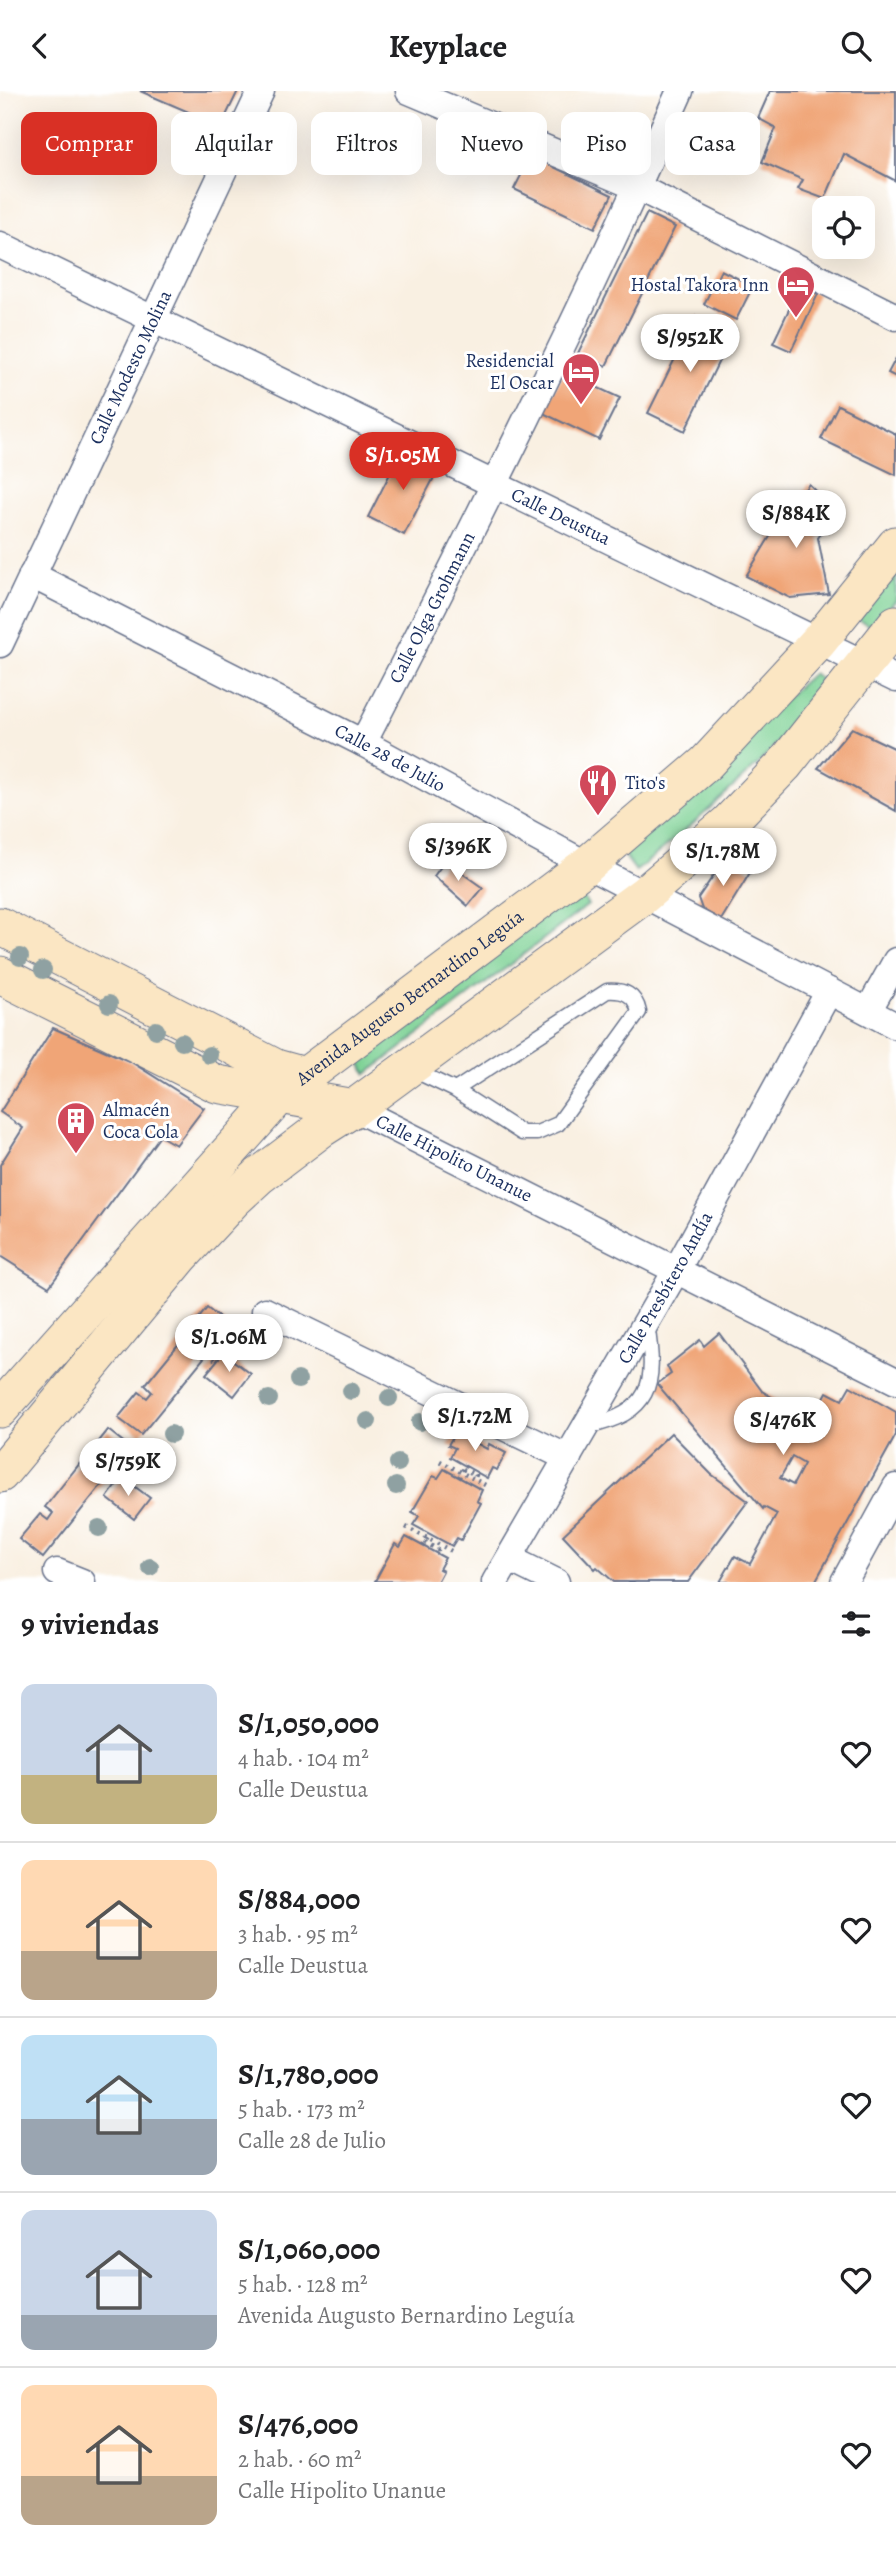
<!DOCTYPE html>
<html lang="es">
<head>
<meta charset="utf-8">
<style>
	:root { --surface:#fff; --page:#f2f2f2; --text:#202124; --muted:#757577; --line:#e0e0e0; --accent:#d93025 }
	body { margin:0; font-family:Alegreya,serif; background:var(--page); color:var(--text); height:100vh; display:flex; flex-direction:column; font-size:26px; white-space:nowrap }
	* { box-sizing:border-box; margin:0 }
	p { font-size:23px; color:var(--muted) }
	.icon { flex:none; width:38px; height:38px; fill:none; stroke:currentColor; stroke-width:2; stroke-linecap:round; stroke-linejoin:round }
	.map { position:relative; height:1491px; overflow:hidden }
	.sheet { display:flex; flex-direction:column; background:var(--surface); flex:1 }
	.sheet>* { flex:none }
	.banner { position:absolute; left:21px; top:21px; width:854px; height:63px; display:flex; gap:14px }
	.controls { position:absolute; left:812px; top:105px; display:grid; gap:14px }
	.controls a { display:grid; place-items:center; width:63px; height:63px; border-radius:14px; background:var(--surface); box-shadow:0 7px 28px #0002; font-size:35px }
	.price { position:absolute; translate:-50% -60px; padding:0 16px; border-radius:24px; background:#fff; color:#222; font-size:23px; line-height:46px; filter:drop-shadow(0 2px 4px #0008) }
	.price::after { content:''; position:absolute; left:50%; top:42px; width:21px; height:16px; margin-left:-10px; background:inherit; clip-path:polygon(0 0,100% 0,50% 100%) }
	.price.selected { background:var(--accent); color:#fff }
	ul { padding:0; list-style:none }
	li { display:flex; align-items:center; gap:21px; height:175px; padding:0 21px }
	li+li { border-top:2px solid var(--line) }
	li span { display:grid; place-items:center; flex:none; width:196px; height:140px; border-radius:14px; color:#555 }
	li>.icon { margin-inline-start:auto }
	span .icon { width:84px; height:84px; fill:#fffc; stroke-width:1 }
	li b { font-size:30px }
	h2 { display:flex; justify-content:space-between; align-items:center; height:84px; padding:0 21px; font-size:30px }
	.pill { padding:0 24px; border-radius:14px; background:var(--surface); box-shadow:0 7px 28px #0002; font-size:24px; line-height:63px }
	.pill.selected { background:var(--accent); color:#fff }
	header { display:flex; justify-content:space-between; align-items:center; height:91px; padding:0 21px; background:var(--surface); font-size:32px; font-weight:700 }
	.map>svg:first-child { display:block }
</style>
</head>
<body>
<header><svg class="icon" aria-label="back" viewBox="0 0 24 24"><path d="M15 5l-7 7 7 7"/></svg>Keyplace<svg class="icon" aria-label="search" viewBox="0 0 24 24"><circle cx="10" cy="10" r="6"/><path d="M15 15l6 6"/></svg></header>
<div class="map">
<svg width="896" height="1491" viewBox="0 0 896 1491">
	<rect width="100%" height="100%" fill="#fff"/>
	<filter id="ink" filterUnits="userSpaceOnUse"><feTurbulence type="fractalNoise" baseFrequency=".0143" numOctaves="2"/><feDisplacementMap in="SourceGraphic" scale="14" xChannelSelector="R" yChannelSelector="G"/><feConvolveMatrix kernelMatrix="1 2 1 2 8 2 1 2 1" color-interpolation-filters="sRGB"/></filter>
	<filter id="wash" filterUnits="userSpaceOnUse"><feTurbulence type="fractalNoise" baseFrequency=".00686" numOctaves="4" result="noise"/><feDisplacementMap in="SourceGraphic" scale="28" xChannelSelector="R" yChannelSelector="G"/><feGaussianBlur stdDeviation="1.57" result="paint"/><feColorMatrix in="noise" values="0 0 0 0 0 0 0 0 0 0 0 0 0 0 0 0 0 1.4 0 .05"/><feComposite in="paint" operator="in"/></filter>
	<g filter="url(#wash)">
		<rect width="100%" height="100%" fill="#f9f0e2"/>
		<g fill="#7ed295" stroke="#4c807a" stroke-width="2">
			<path d="M896 471V509L873 537 851 524Z"/>
			<path d="M813 582 829 595 760 671 693 733 636 780 620 759Z"/>
			<path d="M577 797 588 814 367 983 352 959Z"/>
		</g>
		<g id="blocks">
			<g fill="#f0a577" fill-rule="evenodd">
				<path d="M140 0H238L221 35Z"/>
				<path d="M770 0H896V90L844 63 825 108 798 98 803 89 762 71 776 37 758 27Z"/>
				<path d="M531 65 612 104 595 137 514 98Z"/>
				<path d="M647 122 675 136 606 275 578 262Z"/>
				<path d="M721 179 753 195 736 229 704 213Z"/>
				<path d="M800 195 818 203 791 260 773 252Z"/>
				<path d="M696 225 732 243 685 340 648 322Z"/>
				<path d="M896 267V286L888 282Z"/>
				<path d="M564 281 620 307 599 349 543 322Z"/>
				<path d="M838 314 896 343V384L821 348Z"/>
				<path d="M402 359 439 377 404 444 368 426Z"/>
				<path d="M809 393 837 420 818 447 829 503 790 507 746 485 777 434Z"/>
				<path d="M852 637 896 658V720L818 677Z"/>
				<path d="M727 765 751 780 721 829 702 818 698 807Z"/>
				<path d="M445 770 483 797 468 815 434 785Z"/>
				<path d="M53 937 131 971 204 1017 176 1054 160 1045 49 1196 0 1165V1074L23 1037 0 1021Z"/>
				<path d="M207 1217 230 1235 141 1344 118 1327 139 1301 147 1307 152 1301 145 1294 181 1250 188 1256 194 1249 186 1243Z"/>
				<path d="M719 1242 762 1300 783 1313V1321L809 1335 827 1301 842 1309 850 1295 896 1321V1344L815 1491H720L735 1465 750 1473 777 1423 764 1416 763 1418 657 1293 671 1283 667 1275 700 1249 704 1255ZM792 1366 804 1373 793 1394 780 1387Z"/>
				<path d="M223 1262 251 1283 234 1305 206 1283Z"/>
				<path d="M459 1335 476 1344 472 1350 487 1358 489 1353 506 1362 497 1379 492 1377 487 1387 450 1366 455 1357 448 1354Z"/>
				<path d="M108 1339 131 1357 43 1467 19 1448 40 1423 48 1429 53 1422 45 1416 81 1371 89 1377 94 1371 87 1365Z"/>
				<path d="M671 1342 711 1383 748 1410 688 1491H614L597 1476 595 1478 563 1444Z"/>
				<path d="M444 1378 482 1399 477 1410 481 1412 461 1449 457 1447 452 1455 413 1434 419 1425 412 1421 433 1385 438 1387Z"/>
				<path d="M122 1386 150 1407 134 1428 107 1407Z"/>
				<path d="M406 1446 445 1467 439 1478 443 1480 437 1491 375 1490 395 1453 400 1456Z"/>
			</g>
		</g>
	</g>
	<g filter="url(#ink)">
		<use href="#blocks" fill-opacity="0" stroke="#69738c" stroke-width="2"/>
		<g fill="none" stroke-linecap="round" stroke-linejoin="round">
			<defs>
				<g id="service">
					<path d="M411 978 455 999 522 1042H537L558 1033 639 921C635 903 624 899 607 900L455 999"/>
					<path d="M586 1336C651 1322 657 1294 647 1234"/>
				</g>
				<g id="minor">
					<path d="M409 0 637 96 896 226"/>
					<path id="s1" d="M0 154 896 588"/>
					<path id="s2" d="M32 484 363 652 587 774 896 935"/>
					<path id="s3" d="M0 553 261 0"/>
					<path id="s4" d="M363 652C474 437 582 221 680 0"/>
					<path d="M868 920 896 870"/>
					<path id="s5" d="M354 1017 896 1290"/>
					<path d="M265 1220 568 1367"/>
					<path d="M510 1468 556 1491"/>
					<path d="M57 1481 82 1491"/>
					<path id="s6" d="M495 1491 676 1180 829 900"/>
					<path d="M844 1491 896 1396"/>
				</g>
				<g id="secondary">
					<path d="M0 835 276 977 305 985"/>
					<path d="M0 884 217 993 354 1017"/>
					<path id="s7" d="M0 1318 280 1004 587 774 706 672 818 551 896 454"/>
					<path d="M0 1383 180 1166 233 1109 259 1085 321 1038 354 1017 644 804 728 732 784 674 896 533"/>
				</g>
			</defs>
			<use href="#service" stroke="#69738c" stroke-width="17"/>
			<use href="#minor" stroke="#69738c" stroke-width="29"/>
			<use href="#secondary" stroke="#69738c" stroke-width="39"/>
			<g stroke="#69738c" stroke-width="4.5" stroke-dasharray="2 5" stroke-linecap="butt">
				<path d="M208 1263 217 1270"/>
				<path d="M440 1370 489 1396"/>
				<path d="M463 1378 476 1384 474 1388"/>
				<path d="M107 1388 116 1395"/>
				<path d="M406 1436 455 1462"/>
				<path d="M425 1451 438 1459 440 1454"/>
			</g>
			<use href="#service" stroke="#fff" stroke-width="14"/>
			<use href="#minor" stroke="#fff" stroke-width="26"/>
			<use href="#secondary" stroke="#fbe6c3" stroke-width="37"/>
			<g stroke="#69738c" stroke-width="4.5" stroke-dasharray="2 5" stroke-linecap="butt">
				<path d="M459 1386 465 1375"/>
				<path d="M423 1455 430 1443"/>
			</g>
		</g>
		<g fill="#8fa1a2">
			<circle cx="20" cy="866" r="9"/>
			<circle cx="43" cy="879" r="9"/>
			<circle cx="109" cy="913" r="9"/>
			<circle cx="156" cy="939" r="9"/>
			<circle cx="182" cy="951" r="9"/>
			<circle cx="209" cy="964" r="9"/>
			<circle cx="298" cy="1289" r="9"/>
			<circle cx="351" cy="1300" r="9"/>
			<circle cx="389" cy="1307" r="9"/>
			<circle cx="269" cy="1308" r="9"/>
			<circle cx="368" cy="1330" r="9"/>
			<circle cx="420" cy="1331" r="9"/>
			<circle cx="171" cy="1343" r="9"/>
			<circle cx="398" cy="1372" r="9"/>
			<circle cx="396" cy="1395" r="9"/>
			<circle cx="99" cy="1437" r="9"/>
			<circle cx="150" cy="1476" r="9"/>
		</g>
	</g>
	<defs>
		<symbol id="hotel-pin" viewBox="-11 -11 22 30"><path d="M0 17L-7.5 6A9.5 9.5 0 1 1 7.5 6Z" fill="#d1495b" stroke="#fff"/><path d="M-6-4.5h1.5V1H6V5H4.5V3h-9V5H-6ZM-4 0a1.8 1.8 0 1 1 3.6 0ZM.5 0V-2.5h3Q6-2.5 6 0Z" fill="#fff"/></symbol>
		<symbol id="restaurant-pin" viewBox="-11 -11 22 30"><path d="M0 17L-7.5 6A9.5 9.5 0 1 1 7.5 6Z" fill="#d1495b" stroke="#fff"/><path d="M-5-6h1v4h1v-4h1v4h1v-4h1v5L-1.5 .5V6h-2V.5L-5-1ZM5-6V6H3V1.5H1.5Q1.5-4 5-6Z" fill="#fff"/></symbol>
		<symbol id="building-pin" viewBox="-11 -11 22 30"><path d="M0 17L-7.5 6A9.5 9.5 0 1 1 7.5 6Z" fill="#d1495b" stroke="#fff"/><path d="M-4-6H4V6H1V3H-1V6H-4ZM-2.5-4.3h1.7v1.8h-1.7ZM.8-4.3h1.7v1.8H.8ZM-2.5-1h1.7V.8h-1.7ZM.8-1h1.7V.8H.8Z" fill="#fff"/></symbol>
	</defs>
	<g fill-rule="evenodd">
		<use href="#hotel-pin" x="774" y="172" width="44" height="60"/>
		<use href="#hotel-pin" x="559" y="259" width="44" height="60"/>
		<use href="#restaurant-pin" x="576" y="670" width="44" height="60"/>
		<use href="#building-pin" x="54" y="1008" width="44" height="60"/>
	</g>
	<g text-anchor="middle" dominant-baseline="central" stroke-width="6" stroke-linejoin="round" paint-order="stroke">
		<g font-size="19" fill="#1b2f5e" stroke="#fff" text-anchor="end">
			<text x="769" y="194">Hostal Takora Inn</text>
			<text x="554" y="270">Residencial<tspan x="554" dy="22">El Oscar</tspan></text>
			<text x="625" y="692" text-anchor="start">Tito's</text>
			<text x="103" y="1019" text-anchor="start">Almacén<tspan x="103" dy="22">Coca Cola</tspan></text>
		</g>
		<g font-size="19" fill="#1b2f5e" stroke="#fff">
			<text stroke="none"><textPath href="#s3" startOffset="306">Calle Modesto Molina</textPath></text>
			<text stroke="none"><textPath href="#s1" startOffset="623">Calle Deustua</textPath></text>
			<text stroke="none"><textPath href="#s4" startOffset="152">Calle Olga Grohmann</textPath></text>
			<text stroke="none"><textPath href="#s2" startOffset="402">Calle 28 de Julio</textPath></text>
			<text stroke="none"><textPath href="#s7" startOffset="583">Avenida Augusto Bernardino Leguía</textPath></text>
			<text stroke="none"><textPath href="#s5" startOffset="112">Calle Hipolito Unanue</textPath></text>
			<text stroke="none"><textPath href="#s6" startOffset="340">Calle Presbítero Andía</textPath></text>
		</g>
	</g>
</svg>
<div class="controls">
<a><svg class="icon" aria-label="locate" viewBox="0 0 24 24"><circle cx="12" cy="12" r="6"/><path d="M12 2v4M12 18v4M2 12h4M18 12h4"/></svg></a>
</div>
<b class="price" style="left:690px;top:283px">S/952K</b>
<b class="price selected" style="left:403px;top:401px">S/1.05M</b>
<b class="price" style="left:796px;top:459px">S/884K</b>
<b class="price" style="left:458px;top:792px">S/396K</b>
<b class="price" style="left:723px;top:797px">S/1.78M</b>
<b class="price" style="left:229px;top:1283px">S/1.06M</b>
<b class="price" style="left:475px;top:1362px">S/1.72M</b>
<b class="price" style="left:783px;top:1366px">S/476K</b>
<b class="price" style="left:128px;top:1407px">S/759K</b>
<div class="banner">
<a class="pill selected">Comprar</a>
<a class="pill">Alquilar</a>
<a class="pill">Filtros</a>
<a class="pill">Nuevo</a>
<a class="pill">Piso</a>
<a class="pill">Casa</a>
</div>
</div>
<section class="sheet">
<h2>9 viviendas<svg class="icon" aria-label="filters" viewBox="0 0 24 24"><path d="M4 7h16M4 17h16"/><circle cx="9" cy="7" r="2"/><circle cx="15" cy="17" r="2"/></svg></h2>
<ul>
<li><span style="background:linear-gradient(#c9d6e8 65%,#c2b280 0)"><svg class="icon" aria-label="home" viewBox="0 0 24 24"><path d="M3 11l9-7 9 7M6 9v11h12V9"/></svg></span><div><b>S/1,050,000</b><p>4 hab. · 104 m²</p><p>Calle Deustua</p></div><svg class="icon" aria-label="heart" viewBox="0 0 24 24"><path d="M12 20l-8-8c-3-5 5-10 8-4 3-6 11-1 8 4z"/></svg></li>
<li><span style="background:linear-gradient(#ffd9b3 65%,#b9a48a 0)"><svg class="icon" aria-label="home" viewBox="0 0 24 24"><path d="M3 11l9-7 9 7M6 9v11h12V9"/></svg></span><div><b>S/884,000</b><p>3 hab. · 95 m²</p><p>Calle Deustua</p></div><svg class="icon" aria-label="heart" viewBox="0 0 24 24"><path d="M12 20l-8-8c-3-5 5-10 8-4 3-6 11-1 8 4z"/></svg></li>
<li><span style="background:linear-gradient(#bfe0f5 60%,#9aa5b1 0)"><svg class="icon" aria-label="home" viewBox="0 0 24 24"><path d="M3 11l9-7 9 7M6 9v11h12V9"/></svg></span><div><b>S/1,780,000</b><p>5 hab. · 173 m²</p><p>Calle 28 de Julio</p></div><svg class="icon" aria-label="heart" viewBox="0 0 24 24"><path d="M12 20l-8-8c-3-5 5-10 8-4 3-6 11-1 8 4z"/></svg></li>
<li><span style="background:linear-gradient(#c9d6e8 75%,#9aa5b1 0)"><svg class="icon" aria-label="home" viewBox="0 0 24 24"><path d="M3 11l9-7 9 7M6 9v11h12V9"/></svg></span><div><b>S/1,060,000</b><p>5 hab. · 128 m²</p><p>Avenida Augusto Bernardino Leguía</p></div><svg class="icon" aria-label="heart" viewBox="0 0 24 24"><path d="M12 20l-8-8c-3-5 5-10 8-4 3-6 11-1 8 4z"/></svg></li>
<li><span style="background:linear-gradient(#ffd9b3 65%,#b9a48a 0)"><svg class="icon" aria-label="home" viewBox="0 0 24 24"><path d="M3 11l9-7 9 7M6 9v11h12V9"/></svg></span><div><b>S/476,000</b><p>2 hab. · 60 m²</p><p>Calle Hipolito Unanue</p></div><svg class="icon" aria-label="heart" viewBox="0 0 24 24"><path d="M12 20l-8-8c-3-5 5-10 8-4 3-6 11-1 8 4z"/></svg></li>
</ul>
</section>
</body>
</html>
